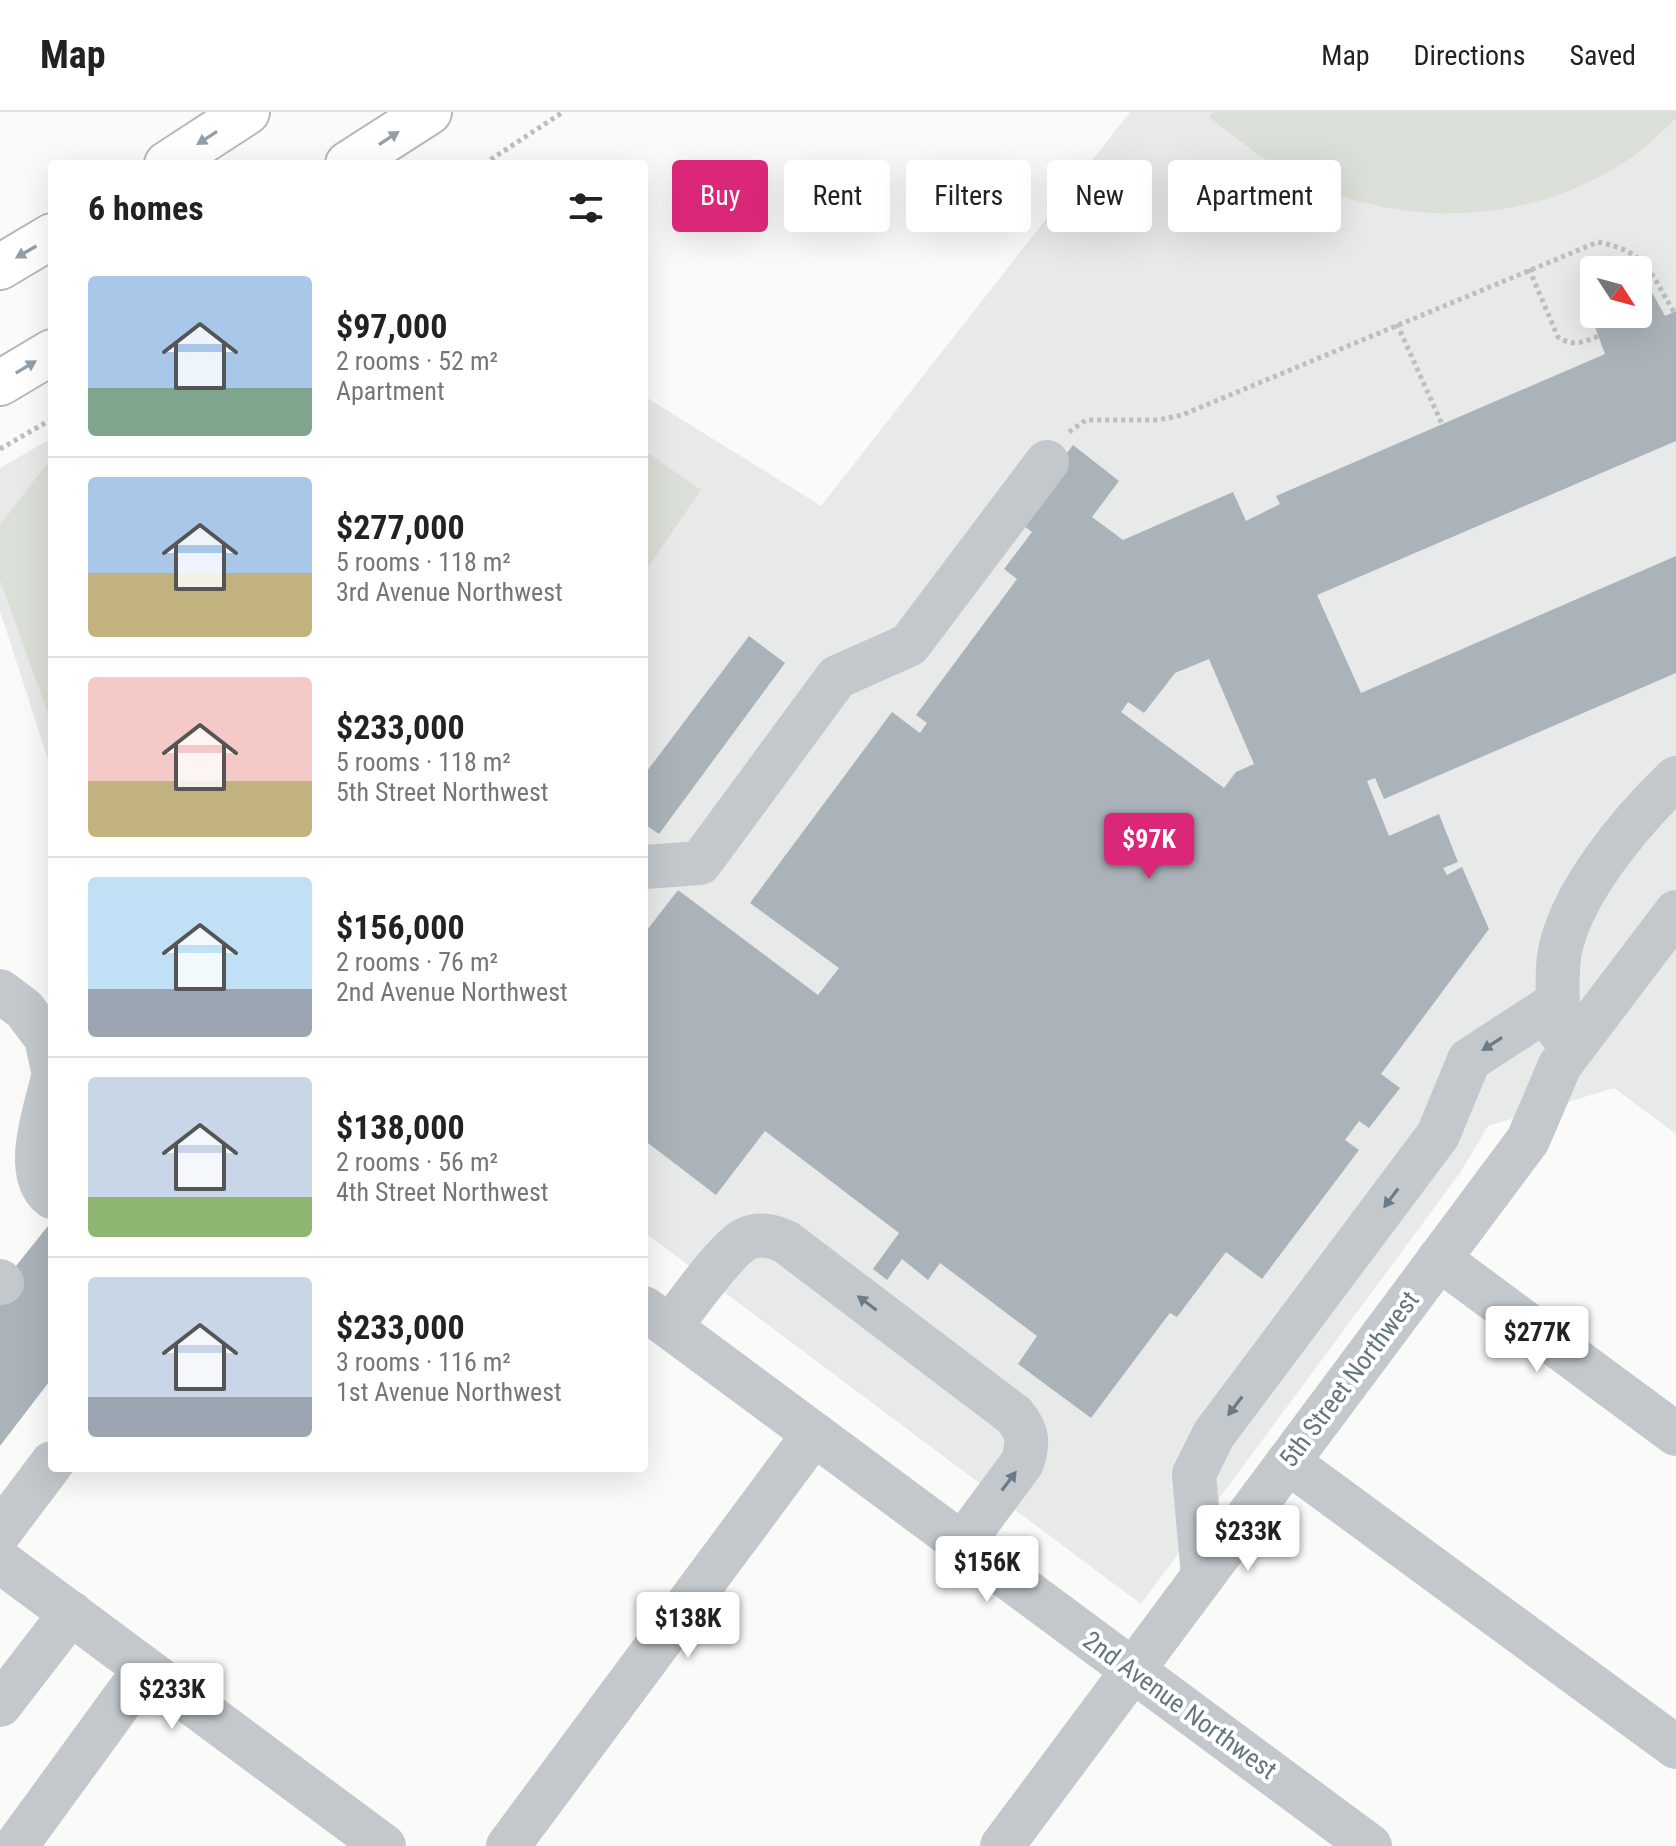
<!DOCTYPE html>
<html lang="en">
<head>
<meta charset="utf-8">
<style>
	:root { --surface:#fff; --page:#f6f6f6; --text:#222; --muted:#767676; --line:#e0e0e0; --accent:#db2777 }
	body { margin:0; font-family:"Roboto Condensed",sans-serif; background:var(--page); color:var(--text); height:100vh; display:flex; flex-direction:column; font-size:30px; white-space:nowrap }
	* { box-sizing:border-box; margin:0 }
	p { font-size:26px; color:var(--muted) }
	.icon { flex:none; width:44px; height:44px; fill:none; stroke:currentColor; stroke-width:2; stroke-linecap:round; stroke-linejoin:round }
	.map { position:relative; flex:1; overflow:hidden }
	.side { position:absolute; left:48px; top:48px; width:600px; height:1312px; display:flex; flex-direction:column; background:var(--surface); border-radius:8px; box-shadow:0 8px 32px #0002 }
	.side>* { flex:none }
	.guide { position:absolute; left:672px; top:48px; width:760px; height:72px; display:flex; gap:16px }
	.needle { width:52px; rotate:126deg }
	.fabs { position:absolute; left:1580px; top:144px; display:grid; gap:16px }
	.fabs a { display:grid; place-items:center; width:72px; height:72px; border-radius:8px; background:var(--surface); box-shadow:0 8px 32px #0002; font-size:40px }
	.price { position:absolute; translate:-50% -68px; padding:0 18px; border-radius:8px; background:#fff; color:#222; font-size:26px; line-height:52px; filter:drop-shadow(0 2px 4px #0008) }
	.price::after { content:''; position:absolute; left:50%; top:48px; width:24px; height:18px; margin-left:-12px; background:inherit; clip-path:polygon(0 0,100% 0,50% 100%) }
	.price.active { background:var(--accent); color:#fff }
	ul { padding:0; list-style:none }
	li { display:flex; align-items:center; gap:24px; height:200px; padding:0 40px }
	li+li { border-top:2px solid var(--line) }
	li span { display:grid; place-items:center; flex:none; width:224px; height:160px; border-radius:8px; color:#555 }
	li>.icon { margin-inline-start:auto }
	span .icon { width:96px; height:96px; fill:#fffc; stroke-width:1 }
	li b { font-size:34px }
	h2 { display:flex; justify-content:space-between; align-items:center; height:96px; padding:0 40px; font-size:34px }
	.chip { padding:0 28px; border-radius:8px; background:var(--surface); box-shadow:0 8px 32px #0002; font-size:28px; line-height:72px }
	.chip.active { background:var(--accent); color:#fff }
	header { display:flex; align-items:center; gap:48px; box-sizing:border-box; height:112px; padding:0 40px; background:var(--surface); border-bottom:2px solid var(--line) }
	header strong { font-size:38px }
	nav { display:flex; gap:44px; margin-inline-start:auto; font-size:28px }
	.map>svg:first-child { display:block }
</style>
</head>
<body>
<header>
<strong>Map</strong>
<nav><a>Map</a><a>Directions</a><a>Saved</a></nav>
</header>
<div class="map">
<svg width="1676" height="1734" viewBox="0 0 1676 1734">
	<rect width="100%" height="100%" fill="#fafaf8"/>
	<g fill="#e8e9e9" fill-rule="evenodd">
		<path d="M1130 0H1676V1022L1614 976 1488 1014 1460 1061 1141 1492 644 1120V284L821 394ZM1594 158H1638V202H1594Z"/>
		<path d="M52 326V660L0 499V356Z"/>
	</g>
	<g fill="#dadfd7">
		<path d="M1214 0H1676V6C1663 18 1650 32 1635 43 1538 112 1412 118 1305 70 1270 54 1240 29 1209 5Z"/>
		<path d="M644 338 701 378 644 461Z"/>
		<path d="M52 345V613L0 468V413Z"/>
	</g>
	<g fill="#aab3b9" fill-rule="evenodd">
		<path d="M1643 164 1665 204 1676 199V329L1317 483 1361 581 1676 444V561L1384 687 1375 666 1367 669 1389 724 1439 702 1458 750 1443 756 1447 763 1462 755 1489 817 1381 962 1400 976 1369 1016 1359 1009 1345 1028 1359 1038 1262 1167 1226 1140 1177 1205 1170 1201 1166 1206 1091 1306 1018 1252 1037 1224 940 1151 928 1168 902 1147 887 1168 873 1157 899 1121 765 1019 716 1083 644 1028V822L678 778 818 883 839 856 750 791 892 600 920 621 927 611 916 603 1017 467 1004 457 1032 420 1016 408 1073 333 1119 369 1092 405 1123 428 1233 380 1246 409 1280 392 1276 384 1605 242 1585 188 1594 184V202H1638V166ZM1209 547 1254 652 1236 660 1224 676 1121 600 1128 590 1144 601 1175 561Z"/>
		<path d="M749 524 785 551 659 722 644 712V663Z"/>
		<path d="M52 1109V1266L0 1334V1174Z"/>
	</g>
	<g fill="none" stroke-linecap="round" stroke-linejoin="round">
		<defs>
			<g id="highway">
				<path d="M167 52 247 0"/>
				<path d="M348 52 429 0"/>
				<path d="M0 155 52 124"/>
				<path d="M0 271 52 240"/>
			</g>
		</defs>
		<use href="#highway" stroke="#b4b9bd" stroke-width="48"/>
		<g stroke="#bbbfc2" stroke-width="5" stroke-dasharray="4 4" stroke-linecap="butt">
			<path d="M484 52 563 0"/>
			<path d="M1529 157 1558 225C1573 235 1583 230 1599 224"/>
			<path d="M1397 212 1442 312"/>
			<path d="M1069 320 1086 308H1158L1182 303 1598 130C1648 140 1649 159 1674 200"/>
			<path d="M0 337 52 307"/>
		</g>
		<g stroke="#c3c8cc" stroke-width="44">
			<path d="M644 755 700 751 837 565 909 533 1047 350"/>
			<path d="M0 879 24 897 46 926 52 954"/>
			<path d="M1559 919C1558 895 1556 869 1559 845 1568 783 1632 708 1676 666"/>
			<path d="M52 969C45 1000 22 1062 52 1085"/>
			<path d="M1439 1147 1676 1322"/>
			<path d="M0 1169 2 1171"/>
			<path d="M644 1196 1370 1734"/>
			<path d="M670 1215C686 1194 724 1140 744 1128 758 1120 773 1124 786 1130L1014 1303C1028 1320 1029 1330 1022 1351L962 1432"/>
			<path d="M1288 1350 1676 1635"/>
			<path d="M0 1420 52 1351"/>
			<path d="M0 1449 384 1734"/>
			<path d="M1203 1464 1194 1362 1214 1322 1438 1023 1469 948 1558 890"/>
			<path d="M0 1593 71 1501"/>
			<path d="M16 1734 145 1557"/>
			<path d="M508 1734 814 1322"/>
			<path d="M1002 1734 1528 1028 1560 953 1676 800"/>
		</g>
		<use href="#highway" stroke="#fff" stroke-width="44"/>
	</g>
	<defs><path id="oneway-solid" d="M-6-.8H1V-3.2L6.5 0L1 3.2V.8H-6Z" transform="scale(2)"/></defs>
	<g fill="#939fa8">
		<use href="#oneway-solid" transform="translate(207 26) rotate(147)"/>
		<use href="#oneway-solid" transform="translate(389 26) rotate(-33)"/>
		<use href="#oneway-solid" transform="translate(26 140) rotate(150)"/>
		<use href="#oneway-solid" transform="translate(26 255) rotate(-31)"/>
	</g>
	<g fill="#6a7a87">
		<use href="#oneway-solid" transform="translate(1492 932) rotate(147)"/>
		<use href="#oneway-solid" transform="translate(1391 1086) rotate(127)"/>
		<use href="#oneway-solid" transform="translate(867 1191) rotate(-143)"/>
		<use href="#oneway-solid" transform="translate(1235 1294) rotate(127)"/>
		<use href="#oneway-solid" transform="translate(1009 1369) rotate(-53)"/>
	</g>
	<g text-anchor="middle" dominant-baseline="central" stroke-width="8" stroke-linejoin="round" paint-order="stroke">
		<g font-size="26" fill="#657683" stroke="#fff">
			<text transform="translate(1349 1267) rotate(-53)">5th Street Northwest</text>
			<text transform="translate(1180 1593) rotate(36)">2nd Avenue Northwest</text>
		</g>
	</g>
</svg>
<div class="fabs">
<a><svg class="needle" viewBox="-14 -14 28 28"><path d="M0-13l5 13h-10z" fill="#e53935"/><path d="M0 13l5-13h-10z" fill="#767676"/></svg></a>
</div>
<b class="price active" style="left:1149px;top:769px">$97K</b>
<b class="price" style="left:1537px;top:1262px">$277K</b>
<b class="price" style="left:1248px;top:1461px">$233K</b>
<b class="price" style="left:987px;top:1492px">$156K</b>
<b class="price" style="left:688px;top:1548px">$138K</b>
<b class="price" style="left:172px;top:1619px">$233K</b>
<div class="guide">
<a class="chip active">Buy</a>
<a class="chip">Rent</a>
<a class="chip">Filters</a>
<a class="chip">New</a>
<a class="chip">Apartment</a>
</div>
<section class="side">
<h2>6 homes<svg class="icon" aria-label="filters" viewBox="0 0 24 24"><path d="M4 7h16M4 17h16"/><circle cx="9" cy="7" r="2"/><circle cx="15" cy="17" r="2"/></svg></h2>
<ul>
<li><span style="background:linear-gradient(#a9c7e8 70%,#7fa58c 0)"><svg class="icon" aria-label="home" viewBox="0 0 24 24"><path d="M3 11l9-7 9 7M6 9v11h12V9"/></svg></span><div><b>$97,000</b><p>2 rooms · 52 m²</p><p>Apartment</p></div></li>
<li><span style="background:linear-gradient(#a9c7e8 60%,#c2b280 0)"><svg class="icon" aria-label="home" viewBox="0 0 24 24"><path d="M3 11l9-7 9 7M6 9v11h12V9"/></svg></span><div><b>$277,000</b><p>5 rooms · 118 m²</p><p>3rd Avenue Northwest</p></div></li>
<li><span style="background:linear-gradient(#f6c9c9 65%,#c2b280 0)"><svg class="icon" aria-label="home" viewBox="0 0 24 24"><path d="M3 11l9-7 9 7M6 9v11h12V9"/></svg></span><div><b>$233,000</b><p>5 rooms · 118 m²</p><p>5th Street Northwest</p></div></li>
<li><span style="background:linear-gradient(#bfe0f5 70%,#9aa5b1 0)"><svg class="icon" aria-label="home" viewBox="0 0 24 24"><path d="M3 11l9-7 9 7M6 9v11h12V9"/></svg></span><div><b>$156,000</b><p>2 rooms · 76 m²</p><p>2nd Avenue Northwest</p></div></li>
<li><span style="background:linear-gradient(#c9d6e8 75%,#8fb573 0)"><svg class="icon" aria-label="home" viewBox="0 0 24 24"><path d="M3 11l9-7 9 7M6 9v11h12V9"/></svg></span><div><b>$138,000</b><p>2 rooms · 56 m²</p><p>4th Street Northwest</p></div></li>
<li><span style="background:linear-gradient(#c9d6e8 75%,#9aa5b1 0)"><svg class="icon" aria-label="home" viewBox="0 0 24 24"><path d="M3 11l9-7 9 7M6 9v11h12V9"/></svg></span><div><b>$233,000</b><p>3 rooms · 116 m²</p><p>1st Avenue Northwest</p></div></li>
</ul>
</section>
</div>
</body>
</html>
